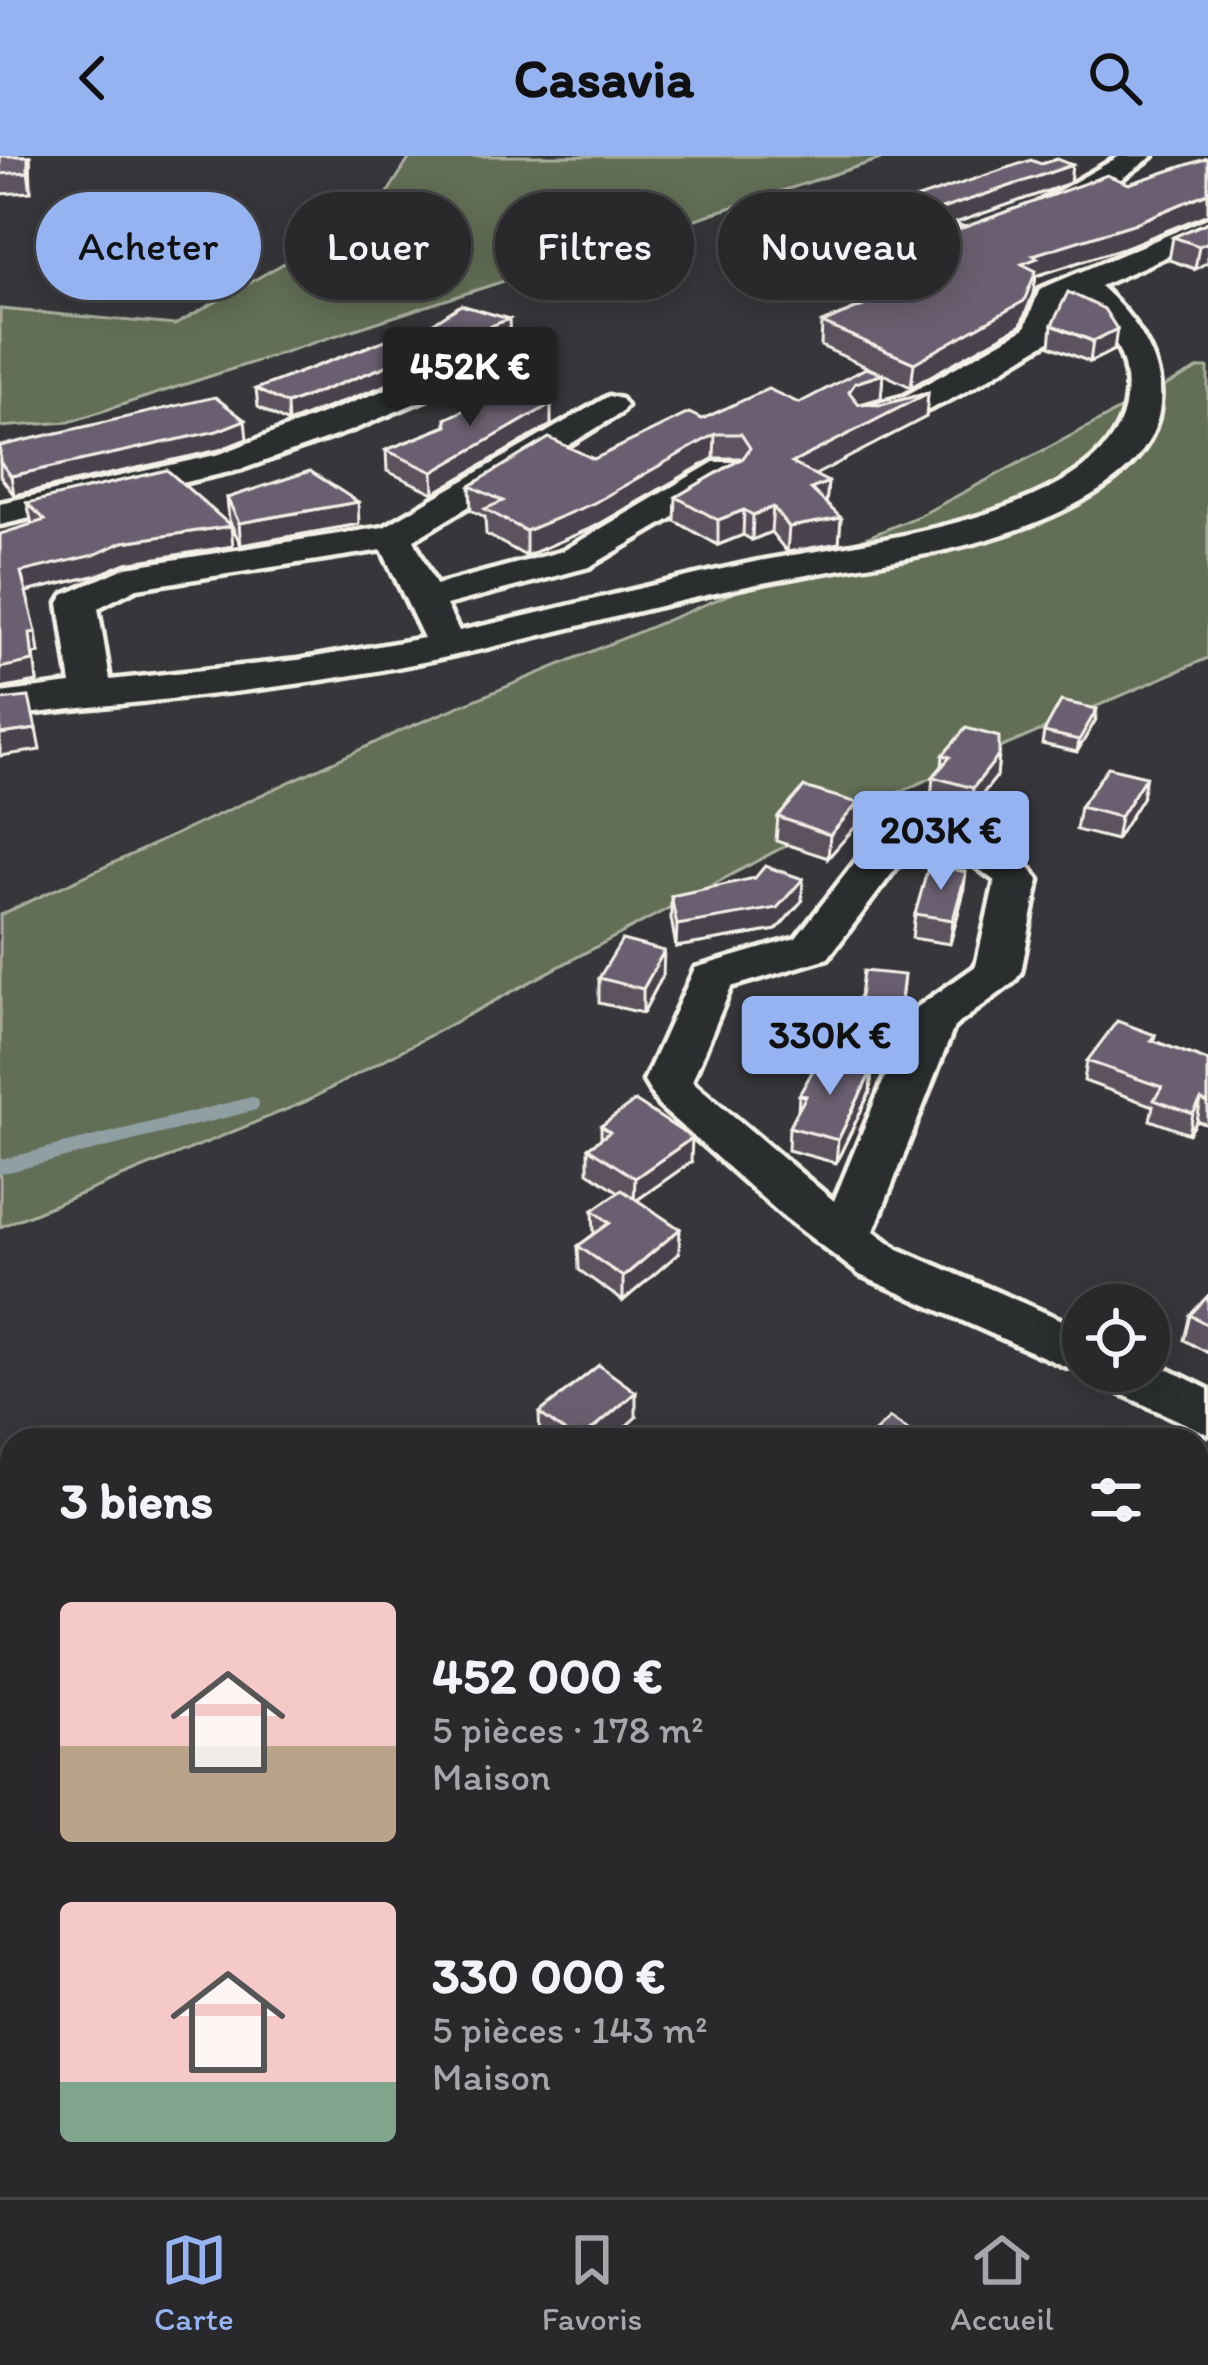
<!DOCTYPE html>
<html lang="fr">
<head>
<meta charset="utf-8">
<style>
	:root { --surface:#29292c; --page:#313134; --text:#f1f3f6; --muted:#a5a6a9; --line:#454548; --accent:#95b2f1 }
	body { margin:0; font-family:Itim,sans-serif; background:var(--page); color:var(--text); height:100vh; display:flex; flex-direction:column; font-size:45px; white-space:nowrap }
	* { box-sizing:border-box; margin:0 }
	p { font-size:39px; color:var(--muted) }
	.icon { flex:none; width:66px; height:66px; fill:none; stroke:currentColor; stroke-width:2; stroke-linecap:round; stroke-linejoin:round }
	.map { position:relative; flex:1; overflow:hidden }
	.panel { position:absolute; left:0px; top:1272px; width:1209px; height:771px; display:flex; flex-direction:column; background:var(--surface); border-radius:36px 36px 0 0; box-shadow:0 6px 30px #0003,0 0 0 3px var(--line) }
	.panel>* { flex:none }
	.banner { position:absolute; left:36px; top:36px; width:1137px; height:108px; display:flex; gap:24px }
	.fabs { position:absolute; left:1062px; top:1128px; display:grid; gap:24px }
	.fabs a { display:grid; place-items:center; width:108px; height:108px; border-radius:50%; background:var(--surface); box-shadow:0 6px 30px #0003,0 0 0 3px var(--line); font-size:60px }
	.price { position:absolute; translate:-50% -102px; padding:0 27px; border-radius:12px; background:var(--accent); color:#111; font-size:39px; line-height:78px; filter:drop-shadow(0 3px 6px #0008) }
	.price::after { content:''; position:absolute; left:50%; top:72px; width:36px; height:27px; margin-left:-18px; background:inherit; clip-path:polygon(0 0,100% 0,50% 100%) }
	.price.selected { background:#222; color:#fff }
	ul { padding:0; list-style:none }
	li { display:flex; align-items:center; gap:36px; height:300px; padding:0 60px }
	li span { display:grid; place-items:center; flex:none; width:336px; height:240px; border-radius:12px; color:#555 }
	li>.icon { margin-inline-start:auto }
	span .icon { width:144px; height:144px; fill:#fffc; stroke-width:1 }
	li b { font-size:51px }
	h2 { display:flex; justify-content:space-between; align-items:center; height:144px; padding:0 60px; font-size:51px }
	.tag { padding:0 42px; border-radius:54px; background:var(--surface); box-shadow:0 6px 30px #0003,0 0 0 3px var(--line); font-size:42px; line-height:108px }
	.tag.selected { background:var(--accent); color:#111 }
	header { display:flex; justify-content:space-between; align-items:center; height:156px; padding:0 60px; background:var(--accent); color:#111; font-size:54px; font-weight:700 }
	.tab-bar { display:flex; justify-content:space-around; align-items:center; height:168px; border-top:3px solid var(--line); background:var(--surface); font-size:33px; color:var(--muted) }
	.tab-bar a { display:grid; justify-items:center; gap:6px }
	.tab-bar .selected { color:var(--accent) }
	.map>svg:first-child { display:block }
</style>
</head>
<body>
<header><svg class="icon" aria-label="back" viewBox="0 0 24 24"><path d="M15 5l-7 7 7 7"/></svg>Casavia<svg class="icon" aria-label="search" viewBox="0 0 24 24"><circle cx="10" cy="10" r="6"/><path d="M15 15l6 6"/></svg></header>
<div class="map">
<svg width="1208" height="2041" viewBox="0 0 1208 2041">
	<rect width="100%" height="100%" fill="#37373b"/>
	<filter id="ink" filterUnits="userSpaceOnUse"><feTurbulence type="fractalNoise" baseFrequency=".00833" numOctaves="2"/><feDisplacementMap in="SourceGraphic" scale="24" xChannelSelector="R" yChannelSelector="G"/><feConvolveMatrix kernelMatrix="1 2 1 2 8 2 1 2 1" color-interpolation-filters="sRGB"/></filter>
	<g filter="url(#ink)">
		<g fill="#626e55" stroke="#abb09e" stroke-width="3">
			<path d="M411 0H890L69 266 0 271V153L175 169 376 55Z"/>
			<path d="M1199 212H1208V502L832 665 305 946 0 1071V759L409 571 919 360Z"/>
		</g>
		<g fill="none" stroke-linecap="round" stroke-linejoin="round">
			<path stroke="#909fa2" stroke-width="14" d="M0 1011 252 948"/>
			<defs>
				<g id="street">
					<path d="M1120 0H1153L1093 43 1051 57 1036 48Z"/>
					<path d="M1208 62V82L1100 130C1170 192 1190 275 1101 333 1000 399 867 405 752 429 618 457 487 497 352 519 236 539 117 547 0 561V537L71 528 59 447 64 439 127 411 384 371 609 240 621 243 626 250 621 257 414 384 436 429 563 395 714 306H740L745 314 740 322 589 411 446 449 459 475C555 454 649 429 745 408 840 387 1115 366 1126 242 1131 197 1107 169 1075 141L1065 145 1051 184C1005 210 910 280 857 267L852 260 857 253 905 240 1025 172 1040 133ZM382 394 424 482 298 504 110 524 98 452 137 432Z"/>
					<path d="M959 72 970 75 974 81 970 87 878 118 863 109 867 102Z"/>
					<path d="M498 190 514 200 510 207 352 274 242 313 0 369V347L220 298Z"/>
					<path d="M908 659C958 671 1008 679 1039 724L1021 816 1014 826 954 871 874 1075 898 1093 1083 1173V1215H1087L1064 1210 860 1119 783 1060 659 950 644 925 695 812 796 782 883 670ZM915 687 968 705 995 725 976 810 916 852 909 863 834 1045 692 925 731 831 828 802Z"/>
					<path d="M1149 1204 1208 1233V1278L1102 1229 1094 1215H1149Z"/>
					<path d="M0 1834 12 1838V1905L0 1900Z"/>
					<path d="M347 2031H442L446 2041H352Z"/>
				</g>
			</defs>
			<use href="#street" stroke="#f4f1e8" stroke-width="9"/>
			<use href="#street" fill="#2a2d2e" fill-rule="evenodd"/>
		</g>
		<g fill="#5b525f" stroke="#f4f1e8" stroke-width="3">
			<path d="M0 0H30L31 36 0 38Z"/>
			<path d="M1208 2V58L1129 90 1036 120 1033 138 1021 169 911 231 883 218 881 242 861 248 881 249 928 237 926 261 814 319 828 326 826 348 841 362 839 387 787 396 771 376 752 384 743 379 718 389 675 365 676 341 741 303 740 302H714L594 371 526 400 486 378 485 361 471 354 470 330 594 303 702 263 799 247 882 218 821 190 822 167 870 147 871 140 905 123 895 119 897 96 1129 28Z"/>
			<path d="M1070 27 866 98 861 104 831 90 832 71Z"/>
			<path d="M1208 66 1195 113 1169 104 1173 81Z"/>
			<path d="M1052 169 1114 194 1090 206 1050 190Z"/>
			<path d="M510 181 288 267 258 251 256 233Z"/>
			<path d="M446 263 551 269 434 337 387 315 386 294 446 270Z"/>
			<path d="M247 283 219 294 14 339 0 320V290Z"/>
			<path d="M227 342 359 368 241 389 229 364Z"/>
			<path d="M27 347 233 390 126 407 98 419 26 436 39 497 34 498 37 526 0 533 32 368Z"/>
			<path d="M1095 565 1077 596 1042 588 1044 576Z"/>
			<path d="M943 599H999L997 620 970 654 931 642 933 621 942 610Z"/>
			<path d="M1142 642 1116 684 1076 674 1080 651Z"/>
			<path d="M858 647 856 670 828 702 776 685 778 661Z"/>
			<path d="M963 739 950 788 912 782 915 758Z"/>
			<path d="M671 740 802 745 776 774 676 791 671 762Z"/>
			<path d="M663 819 643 857 599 847V822Z"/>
			<path d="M834 854 897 881 864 899 832 875Z"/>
			<path d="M1155 879 1154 885 1208 905V969L1197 965 1189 978 1150 964 1153 950 1084 925 1087 905Z"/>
			<path d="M872 914 870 936 836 1007 788 994 789 971 798 955 799 939Z"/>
			<path d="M601 970 691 1006 637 1044 679 1097 623 1145 579 1114 578 1090 594 1078 593 1054 619 1036 588 1016V992L601 983Z"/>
			<path d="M1208 1140V1197L1184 1184 1190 1159Z"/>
			<path d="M539 1257 636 1261 610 1284H542L540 1282Z"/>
		</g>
		<g fill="#4a424e" stroke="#f4f1e8" stroke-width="3">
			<path d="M28 0H30L31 36 28 16Z"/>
			<path d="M1072 9 1070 27 866 98 861 104 862 84 867 78Z"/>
			<path d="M1208 37V58L1129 90 1036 120 1033 138 1021 169 911 231 914 207 1033 99Z"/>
			<path d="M1208 86V106L1195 113 1199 90Z"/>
			<path d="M509 163 510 181 288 267 287 248Z"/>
			<path d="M1117 173 1114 194 1090 206 1093 185Z"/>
			<path d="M883 218 881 242 853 250 849 236 855 227Z"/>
			<path d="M928 237 926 261 790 332 792 307Z"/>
			<path d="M551 248V269L434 337 433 316Z"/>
			<path d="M245 264 247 283 219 294 14 339 11 320Z"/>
			<path d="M715 278 714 302 594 371 526 400V375Z"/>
			<path d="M828 326 826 350 811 333Z"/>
			<path d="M358 346 359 368 241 389 239 367Z"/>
			<path d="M773 351 771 376 752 384 753 359Z"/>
			<path d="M744 354 743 379 718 389V364Z"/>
			<path d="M841 362 839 387 787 396 789 371Z"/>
			<path d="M231 370 233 390 126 407 98 419 25 436 21 416 123 386Z"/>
			<path d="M36 476 39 497 34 498 37 526 0 533V512L30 477Z"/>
			<path d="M1097 553 1095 565 1077 596 1079 584Z"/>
			<path d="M36 573 40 594 0 600V578Z"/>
			<path d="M999 599 997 620 970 654 973 632Z"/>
			<path d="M1146 620 1142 642 1116 684 1120 661Z"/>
			<path d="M858 647 856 670 828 702 830 679Z"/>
			<path d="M966 716 963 739 950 788 953 764Z"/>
			<path d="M803 723 802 745 776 774 676 791 677 769Z"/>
			<path d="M664 795 663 819 643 857V833Z"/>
			<path d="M904 819 897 881 864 899 866 878Z"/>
			<path d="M872 914 870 936 836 1007 838 984Z"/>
			<path d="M1201 944 1197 965 1189 978 1193 958Z"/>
			<path d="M692 982 691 1006 634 1046 635 1022Z"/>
			<path d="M680 1073 679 1097 623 1145V1121Z"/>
			<path d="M636 1236V1261L610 1284H580Z"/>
			<path d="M206 2031H216L218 2038 216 2041H202Z"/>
		</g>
		<g fill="#6a5f6f" stroke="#f4f1e8" stroke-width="3">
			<path d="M0 0H28V16L0 18Z"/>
			<path d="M1208 2V37L1133 68 1033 99 1038 102 1022 108 1036 115 1024 145 914 207 822 167 880 143 871 140 931 111 897 96 1107 19 1129 28Z"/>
			<path d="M1057 3 1072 9 867 78 862 84 832 71 1031 4 1041 8Z"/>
			<path d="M1208 66V86L1199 90 1173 81Z"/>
			<path d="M1068 136 1104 153 1117 173 1093 185 1052 169Z"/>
			<path d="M461 149 509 163 287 248 256 233 412 174 418 177Z"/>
			<path d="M866 212 883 218 855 227 849 236 859 248 881 249 928 237 792 307 828 326 811 333 841 362 789 371 773 351 753 359 744 354 718 364 676 341 743 302 750 292 741 278H715L594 347 526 375 485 353 503 345 470 330 549 282 594 303 689 257 702 263 768 233 799 247Z"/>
			<path d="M513 231 551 248 433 316 386 294 447 270 446 263Z"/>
			<path d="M215 241 245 264 217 275 11 320 0 306V290Z"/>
			<path d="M167 314 231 370 123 386 94 399 21 416 36 476 30 477 33 505 0 512V378L45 364 27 347Z"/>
			<path d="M310 315 358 346 239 367 227 342Z"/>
			<path d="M29 541 36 573 0 578V544Z"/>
			<path d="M1061 545 1097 553 1079 584 1044 576Z"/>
			<path d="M966 572 999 581V599L973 632 933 621 950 601 943 599Z"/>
			<path d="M1108 611 1146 620 1120 661 1080 651Z"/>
			<path d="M804 631 858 647 830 679 778 661Z"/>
			<path d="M929 708 966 716 953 764 915 758Z"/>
			<path d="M765 710 803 723 777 752 677 769 671 740 755 722Z"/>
			<path d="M622 784 664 795 643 833 599 822Z"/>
			<path d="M863 815 904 819 899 860 866 878 834 854 860 841Z"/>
			<path d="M1117 865 1155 879 1151 884 1208 905V947L1201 944 1193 958 1154 944 1162 931 1087 905Z"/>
			<path d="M821 900 872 914 838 984 789 971 806 940 799 939Z"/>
			<path d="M635 945 692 982 635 1022 588 992 610 976 601 970Z"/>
			<path d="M622 1034 680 1073 623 1121 578 1090 610 1067 593 1054Z"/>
			<path d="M1208 1140V1169L1190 1159Z"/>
			<path d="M599 1209 636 1236 580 1284H576L539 1257Z"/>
			<path d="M890 1262 923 1284H866Z"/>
			<path d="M142 2031H206L201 2039 207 2041H137Z"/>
		</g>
	</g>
</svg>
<div class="fabs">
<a><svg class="icon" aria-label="locate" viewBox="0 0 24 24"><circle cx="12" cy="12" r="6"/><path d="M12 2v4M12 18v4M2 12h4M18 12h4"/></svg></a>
</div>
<b class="price selected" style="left:470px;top:273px">452K €</b>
<b class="price" style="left:941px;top:737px">203K €</b>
<b class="price" style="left:830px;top:942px">330K €</b>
<div class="banner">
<a class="tag selected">Acheter</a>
<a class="tag">Louer</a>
<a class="tag">Filtres</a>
<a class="tag">Nouveau</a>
</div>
<section class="panel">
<h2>3 biens<svg class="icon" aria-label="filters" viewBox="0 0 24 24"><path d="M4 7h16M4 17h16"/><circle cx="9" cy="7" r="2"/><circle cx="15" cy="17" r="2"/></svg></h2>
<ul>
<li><span style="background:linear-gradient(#f6c9c9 60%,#b9a48a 0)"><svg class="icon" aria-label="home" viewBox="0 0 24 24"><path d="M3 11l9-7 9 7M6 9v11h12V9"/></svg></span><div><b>452 000 €</b><p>5 pièces · 178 m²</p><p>Maison</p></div></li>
<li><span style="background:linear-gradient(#f6c9c9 75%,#7fa58c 0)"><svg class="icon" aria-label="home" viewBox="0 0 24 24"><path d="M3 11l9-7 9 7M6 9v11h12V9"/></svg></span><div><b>330 000 €</b><p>5 pièces · 143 m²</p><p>Maison</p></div></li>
</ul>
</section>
</div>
<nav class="tab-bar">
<a class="selected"><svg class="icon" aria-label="map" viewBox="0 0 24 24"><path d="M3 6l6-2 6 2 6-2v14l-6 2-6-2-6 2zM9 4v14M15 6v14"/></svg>Carte</a>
<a><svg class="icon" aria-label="saved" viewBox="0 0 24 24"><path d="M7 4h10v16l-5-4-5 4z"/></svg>Favoris</a>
<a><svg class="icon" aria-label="home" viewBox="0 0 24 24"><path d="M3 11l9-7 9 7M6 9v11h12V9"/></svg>Accueil</a>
</nav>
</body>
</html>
